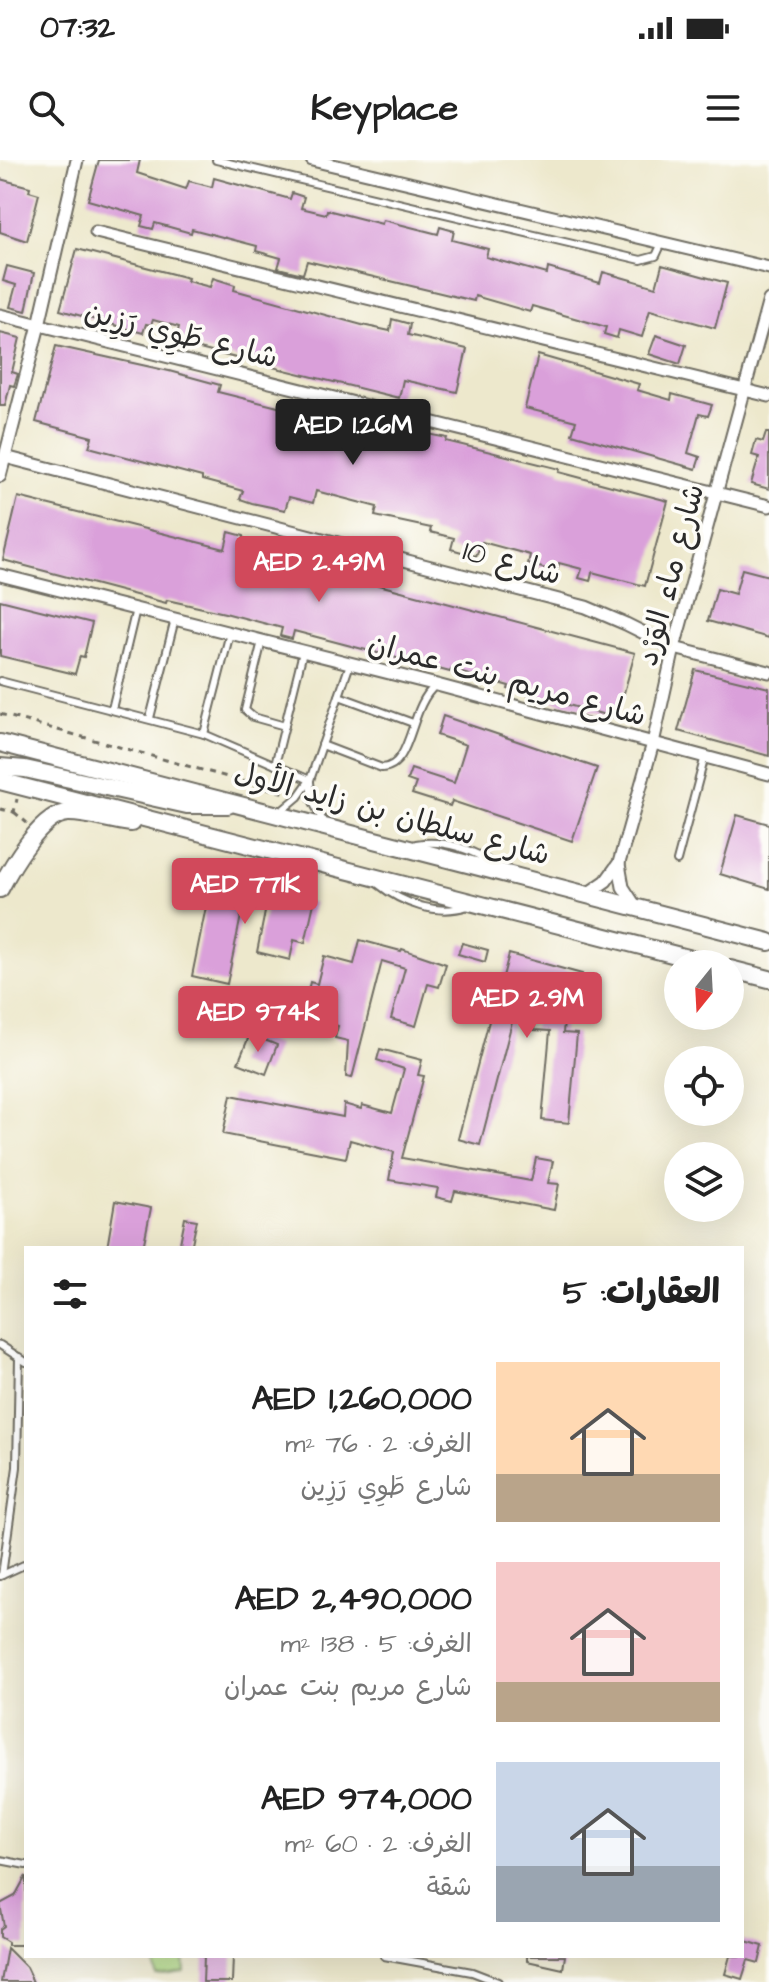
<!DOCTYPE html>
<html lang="ar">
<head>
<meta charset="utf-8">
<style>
	:root { --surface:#fff; --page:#f2f2f2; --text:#222; --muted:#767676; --accent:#d1495b }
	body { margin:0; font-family:"Architects Daughter","Playpen Sans Arabic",sans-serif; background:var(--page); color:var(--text); direction:rtl; height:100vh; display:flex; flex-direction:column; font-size:30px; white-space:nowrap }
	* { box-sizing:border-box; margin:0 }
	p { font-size:26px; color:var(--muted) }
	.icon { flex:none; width:44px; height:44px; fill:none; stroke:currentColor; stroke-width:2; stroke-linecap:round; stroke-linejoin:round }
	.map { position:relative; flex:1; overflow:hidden; direction:ltr }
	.drawer { position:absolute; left:24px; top:1086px; width:720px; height:712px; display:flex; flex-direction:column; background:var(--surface); border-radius:0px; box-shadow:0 8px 32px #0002; direction:rtl }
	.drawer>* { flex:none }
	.needle { width:52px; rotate:198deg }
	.buttons { position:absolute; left:664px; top:790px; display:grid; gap:16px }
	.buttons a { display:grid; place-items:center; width:80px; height:80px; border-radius:50%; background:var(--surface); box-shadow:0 8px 32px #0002; font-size:40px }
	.price { position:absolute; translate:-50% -68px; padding:0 18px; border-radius:8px; background:var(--accent); color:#fff; font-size:26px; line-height:52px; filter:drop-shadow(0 2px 4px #0008) }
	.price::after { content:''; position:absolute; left:50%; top:48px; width:24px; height:18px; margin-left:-12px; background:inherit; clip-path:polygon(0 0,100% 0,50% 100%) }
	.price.selected { background:#222; color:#fff }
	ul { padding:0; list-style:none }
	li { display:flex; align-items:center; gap:24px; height:200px; padding:0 24px }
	li span { display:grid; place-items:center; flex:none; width:224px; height:160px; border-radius:0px; color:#555 }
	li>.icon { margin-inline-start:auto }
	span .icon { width:96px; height:96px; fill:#fffc; stroke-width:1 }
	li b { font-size:34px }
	h2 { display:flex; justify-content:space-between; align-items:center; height:96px; padding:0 24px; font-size:34px }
	.status { display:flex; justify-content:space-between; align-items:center; height:56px; padding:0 40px; background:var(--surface); direction:ltr }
	.status svg { height:22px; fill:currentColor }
	header { display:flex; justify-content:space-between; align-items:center; height:104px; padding:0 24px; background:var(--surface); font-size:36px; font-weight:800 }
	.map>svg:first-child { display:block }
</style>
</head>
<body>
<div class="status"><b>07:32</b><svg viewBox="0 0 49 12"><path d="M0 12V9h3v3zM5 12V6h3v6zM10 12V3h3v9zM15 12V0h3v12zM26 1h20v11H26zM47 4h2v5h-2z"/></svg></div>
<header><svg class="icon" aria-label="menu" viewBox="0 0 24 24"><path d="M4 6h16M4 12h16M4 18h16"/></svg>Keyplace<svg class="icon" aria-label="search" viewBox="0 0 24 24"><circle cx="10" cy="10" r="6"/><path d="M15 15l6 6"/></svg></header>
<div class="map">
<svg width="769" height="1822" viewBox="0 0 769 1822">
	<rect width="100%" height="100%" fill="#fdfcf7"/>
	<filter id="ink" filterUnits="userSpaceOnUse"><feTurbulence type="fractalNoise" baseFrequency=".0125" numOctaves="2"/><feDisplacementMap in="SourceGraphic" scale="16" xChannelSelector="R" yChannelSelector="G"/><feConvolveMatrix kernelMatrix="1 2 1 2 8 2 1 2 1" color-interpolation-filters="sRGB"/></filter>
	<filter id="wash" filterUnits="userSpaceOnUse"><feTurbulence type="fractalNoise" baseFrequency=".006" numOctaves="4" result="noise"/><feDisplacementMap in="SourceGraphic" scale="32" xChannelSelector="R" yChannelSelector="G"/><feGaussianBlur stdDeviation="1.8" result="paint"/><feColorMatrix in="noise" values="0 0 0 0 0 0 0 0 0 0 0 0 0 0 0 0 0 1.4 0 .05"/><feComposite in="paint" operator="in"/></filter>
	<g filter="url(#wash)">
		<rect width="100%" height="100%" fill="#ede8cc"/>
		<path fill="#afd782" stroke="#6d8156" stroke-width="2" d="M154 1796H184L185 1812 156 1816Z"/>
		<g id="blocks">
			<g fill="#daa0da">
				<path d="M99 0H140L137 13 186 29 189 21 212 27 214 18 290 39 292 33 304 37 301 48 326 54 327 50 382 64 383 60 438 74 440 67 454 71 452 80 488 89 486 97 547 114 548 108 600 123 603 112 656 127 662 105 727 123 715 168 650 150 642 177 619 170 617 178 604 174 606 167 532 146 530 152 475 136 474 141 307 101 303 114 278 108 281 98 256 91 257 86 192 69 191 73 155 63 153 69 141 66 144 56 88 40Z"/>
				<path d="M0 19 30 27 29 31 39 34 27 81 0 72Z"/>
				<path d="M77 89 188 118 187 121 210 127 213 118 235 125 234 130 362 165 390 171 392 159 410 164 408 175 467 189 457 232 403 220 399 238 175 183 179 167 153 160 151 165 146 164 143 173 60 150Z"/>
				<path d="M7 106 34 113 26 151 10 147 16 125 3 121Z"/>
				<path d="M0 173 20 178 12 212 18 214 14 226 10 225 5 246H0Z"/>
				<path d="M656 175 686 185 680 204 649 194Z"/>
				<path d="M56 186 169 211 220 225 218 232 282 248 283 244 334 257 333 260 393 275 395 267 447 278 446 281 560 309 559 312 668 341 645 426 592 412 590 421 579 418 582 409 559 403 557 412 528 404 530 395 482 382 476 396 451 389 454 378 430 372 431 368 375 356 377 347 316 331 313 343 289 337 285 350 252 343 240 339 243 331 202 320V317L89 287 92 277 36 262Z"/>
				<path d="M538 195 639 224 637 230 671 240 672 234 712 245 708 256 699 254 688 293 700 297 696 309 572 274 576 261 525 248Z"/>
				<path d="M766 273H769V329L751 324 759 297 752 295 756 280 763 282Z"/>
				<path d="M18 337 225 389 229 372 244 376V379L264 385V387L344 407 341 415 635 493 617 558 508 529 509 526 451 510 450 512 294 471 292 479 280 476 282 468 225 453 167 440 166 443 3 400Z"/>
				<path d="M742 409 769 416V478L708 461 717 429 735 434Z"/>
				<path d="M0 440 92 463 84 497 80 496 75 514 0 496Z"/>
				<path d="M695 510 769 528V596L678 571Z"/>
				<path d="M443 556 597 608 572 681 452 641 450 646 412 634 416 623 407 620 411 609 454 623 466 585 437 575Z"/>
				<path d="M737 655 769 664V729L720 714Z"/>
				<path d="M192 715 269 735 270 733 314 743 305 783 294 780 290 800 257 792 266 747 244 741 227 824 192 816 209 732 188 727Z"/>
				<path d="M360 780 401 791 402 789 446 804 439 827 428 824 416 866 391 859 405 808 382 801 352 918 346 917 348 881 335 878 338 866 302 856 310 822 317 824 324 796 354 804Z"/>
				<path d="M462 783 488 790 485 802 458 794Z"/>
				<path d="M509 794 582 814 575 840 566 838 563 873 577 874 569 963 542 960 550 871 534 870 537 844 518 839 480 985 458 979 499 823 501 824Z"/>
				<path d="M250 874 277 885 266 914 238 903Z"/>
				<path d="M380 889 422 900 418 915 424 916 402 998 531 1021 536 998 553 1001 548 1023 559 1024 554 1050 455 1031 452 1041 436 1037 438 1028 389 1020 394 992 350 980 346 998 223 974 231 935 343 957 344 944 361 949 362 945 392 953 404 909 377 900Z"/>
				<path d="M115 1041 151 1048 143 1088H107Z"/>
				<path d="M185 1058 197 1060 191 1088H179Z"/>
				<path d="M26 1716V1785H8V1782L0 1777V1769L4 1766 0 1744 15 1736Z"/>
				<path d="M742 1780 763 1786 759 1803 748 1800 742 1819 725 1814 730 1796H742Z"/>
				<path d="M7 1788 26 1807 33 1822H1Z"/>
				<path d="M204 1796H233L232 1822H203Z"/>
				<path d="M527 1796H565L563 1809 527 1801Z"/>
			</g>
		</g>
	</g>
	<g filter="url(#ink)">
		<use href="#blocks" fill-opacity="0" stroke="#6f6d63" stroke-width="2"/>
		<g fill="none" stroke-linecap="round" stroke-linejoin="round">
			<defs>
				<g id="service">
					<path d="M216 0 641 100 656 96 662 83"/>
					<path d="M262 481 245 550 253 557 285 566"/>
					<path d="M0 521 204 574 310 620"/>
					<path d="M339 536 413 563"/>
					<path d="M112 549 136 449"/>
					<path d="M150 558 175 459"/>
					<path d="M204 574 230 473"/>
					<path d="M322 585 382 608C413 607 409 547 435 526"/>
					<path d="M275 605 303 492"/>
					<path d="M310 622 312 640 324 663"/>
					<path d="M279 653 298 637 310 620 350 504"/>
					<path d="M416 684C443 679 474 689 495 706"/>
					<path d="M677 701 705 596"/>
					<path d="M378 724C403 744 437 756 468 746"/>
					<path d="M0 1185 26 1202"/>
					<path d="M2 1415 17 1307 19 1197"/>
					<path d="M0 1416 26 1404"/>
					<path d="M0 1700 26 1705"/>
					<path d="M384 1796 472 1812 498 1822"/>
				</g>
				<g id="minor">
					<path d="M312 0 769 108"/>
					<path d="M96 72 769 236"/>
					<path d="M0 155 769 346"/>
					<path d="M5 297 586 447 626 464 674 488 769 512"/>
					<path d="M0 316 39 165 77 0"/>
					<path d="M0 415 437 525 769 614"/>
					<path d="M619 704 623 727 636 747"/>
					<path d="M587 734 606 721 619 703 653 583 674 488 769 140"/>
				</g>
				<g id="secondary">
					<path d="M0 583 769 782"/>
					<path d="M0 607 25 609 187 645H228"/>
					<path d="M0 621 711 804"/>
					<path d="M0 729C11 707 42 653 69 653 89 653 111 661 131 663"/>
					<path d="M730 809 769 819"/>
				</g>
			</defs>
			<use href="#service" stroke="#6f6d63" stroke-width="10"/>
			<use href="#minor" stroke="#6f6d63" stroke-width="15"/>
			<use href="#secondary" stroke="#6f6d63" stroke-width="20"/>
			<g stroke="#6f6d63" stroke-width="3" stroke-dasharray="6 6" stroke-linecap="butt">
				<path d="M0 554 285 633"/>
				<path d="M0 649 14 652 17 639"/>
				<path d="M14 652 27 663"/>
			</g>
			<use href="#service" stroke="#fff" stroke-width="6"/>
			<use href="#minor" stroke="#fff" stroke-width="11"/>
			<use href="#secondary" stroke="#fff" stroke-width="16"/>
		</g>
	</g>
	<g text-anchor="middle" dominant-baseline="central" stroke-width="7" stroke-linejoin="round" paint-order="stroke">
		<g font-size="30" fill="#2b2b2b" stroke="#fdfcf7">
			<text transform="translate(181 175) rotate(14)">شارع طَوِي رَزِين</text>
			<text transform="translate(512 403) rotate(15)">شارع 10</text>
			<text transform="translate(671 415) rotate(-75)">شارع ماء الوَرْد</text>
			<text transform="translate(507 520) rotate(15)">شارع مريم بنت عمران</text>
			<text transform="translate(392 654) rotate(15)">شارع سلطان بن زايد الأول</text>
		</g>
	</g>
</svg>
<div class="buttons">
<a><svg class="needle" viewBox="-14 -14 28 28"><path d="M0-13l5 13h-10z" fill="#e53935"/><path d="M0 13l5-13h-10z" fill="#767676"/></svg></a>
<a><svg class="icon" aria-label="locate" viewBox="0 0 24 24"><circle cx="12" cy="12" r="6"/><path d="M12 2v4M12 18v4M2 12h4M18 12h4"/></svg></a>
<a><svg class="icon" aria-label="layers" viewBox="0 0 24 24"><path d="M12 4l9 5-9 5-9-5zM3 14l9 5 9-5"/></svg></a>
</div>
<b class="price selected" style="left:353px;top:307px">AED 1.26M</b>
<b class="price" style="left:319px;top:444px">AED 2.49M</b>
<b class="price" style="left:245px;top:766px">AED 771K</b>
<b class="price" style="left:527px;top:880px">AED 2.9M</b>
<b class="price" style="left:258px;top:894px">AED 974K</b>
<section class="drawer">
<h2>العقارات: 5<svg class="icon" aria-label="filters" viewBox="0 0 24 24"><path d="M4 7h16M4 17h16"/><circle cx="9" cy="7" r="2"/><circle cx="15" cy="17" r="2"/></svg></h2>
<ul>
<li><span style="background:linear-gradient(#ffd9b3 70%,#b9a48a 0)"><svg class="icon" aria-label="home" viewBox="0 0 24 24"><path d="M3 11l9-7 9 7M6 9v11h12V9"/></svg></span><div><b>AED 1,260,000</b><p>الغرف: 2 · 76 m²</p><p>شارع طَوِي رَزِين</p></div></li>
<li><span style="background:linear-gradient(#f6c9c9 75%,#b9a48a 0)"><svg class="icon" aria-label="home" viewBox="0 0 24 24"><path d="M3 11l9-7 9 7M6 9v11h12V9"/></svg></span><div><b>AED 2,490,000</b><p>الغرف: 5 · 138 m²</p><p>شارع مريم بنت عمران</p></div></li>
<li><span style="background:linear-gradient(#c9d6e8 65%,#9aa5b1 0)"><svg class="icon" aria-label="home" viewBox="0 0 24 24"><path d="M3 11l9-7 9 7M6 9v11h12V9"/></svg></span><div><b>AED 974,000</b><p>الغرف: 2 · 60 m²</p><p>شقة</p></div></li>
</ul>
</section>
</div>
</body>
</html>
